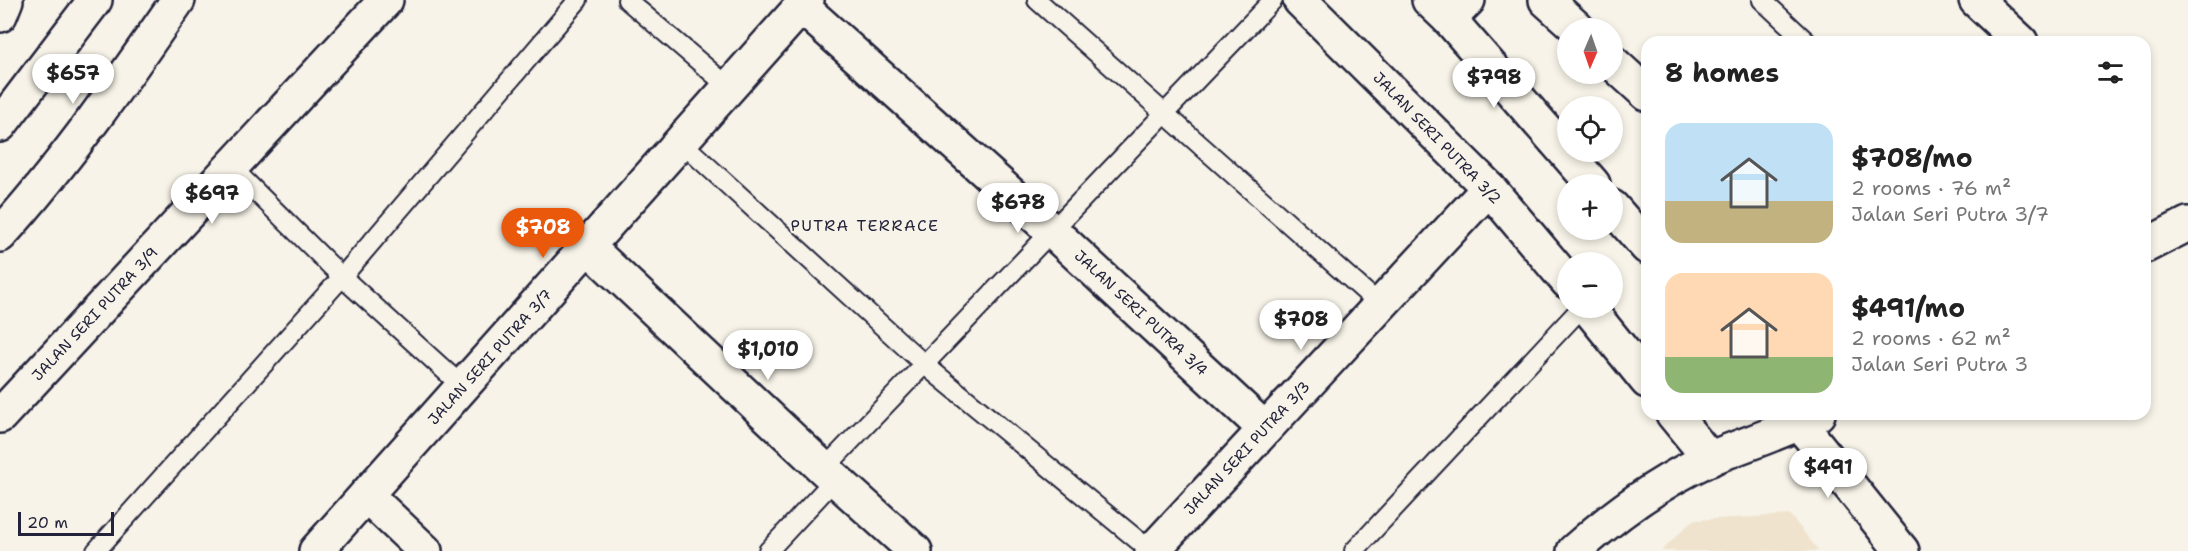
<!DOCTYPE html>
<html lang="en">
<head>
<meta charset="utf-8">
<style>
	:root { --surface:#fff; --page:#f6f6f6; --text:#222; --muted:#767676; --accent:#ea580c }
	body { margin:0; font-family:"Shantell Sans",sans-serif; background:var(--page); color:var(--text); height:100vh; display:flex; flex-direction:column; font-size:22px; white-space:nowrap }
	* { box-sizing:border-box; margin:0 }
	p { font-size:20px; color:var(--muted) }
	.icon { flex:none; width:33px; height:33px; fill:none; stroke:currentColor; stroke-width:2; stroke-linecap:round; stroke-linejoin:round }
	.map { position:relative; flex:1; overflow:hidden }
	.drawer { position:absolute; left:1641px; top:36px; width:510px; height:384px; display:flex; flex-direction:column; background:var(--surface); border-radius:18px; box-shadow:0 3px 9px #0003 }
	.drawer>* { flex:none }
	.needle { width:39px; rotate:182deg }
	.fabs { position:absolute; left:1557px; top:18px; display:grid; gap:12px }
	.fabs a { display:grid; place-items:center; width:66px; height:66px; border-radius:50%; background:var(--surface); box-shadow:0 3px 9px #0003; font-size:30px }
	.scale { position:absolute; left:18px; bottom:15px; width:96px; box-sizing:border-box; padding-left:6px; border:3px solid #22223b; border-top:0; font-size:16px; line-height:21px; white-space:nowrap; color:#22223b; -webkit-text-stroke:4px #f7f3e8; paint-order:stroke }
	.price { position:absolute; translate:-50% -51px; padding:0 14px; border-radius:21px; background:#fff; color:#222; font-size:20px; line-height:39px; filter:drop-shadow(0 2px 3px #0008) }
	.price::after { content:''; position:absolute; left:50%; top:36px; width:18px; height:14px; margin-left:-9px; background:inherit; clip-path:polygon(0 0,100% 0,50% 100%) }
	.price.selected { background:var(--accent); color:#fff }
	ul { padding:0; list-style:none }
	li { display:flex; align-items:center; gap:18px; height:150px; padding:0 24px }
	li span { display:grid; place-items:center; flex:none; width:168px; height:120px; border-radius:18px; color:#555 }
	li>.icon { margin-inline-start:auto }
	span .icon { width:72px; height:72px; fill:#fffc; stroke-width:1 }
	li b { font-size:26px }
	h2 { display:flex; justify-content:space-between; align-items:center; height:72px; padding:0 24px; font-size:26px }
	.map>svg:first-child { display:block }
</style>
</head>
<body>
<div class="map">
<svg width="2188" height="551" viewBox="0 0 2188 551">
	<rect width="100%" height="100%" fill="#f7f3e8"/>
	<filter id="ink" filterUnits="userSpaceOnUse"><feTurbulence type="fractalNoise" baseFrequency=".0167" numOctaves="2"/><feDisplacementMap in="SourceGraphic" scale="12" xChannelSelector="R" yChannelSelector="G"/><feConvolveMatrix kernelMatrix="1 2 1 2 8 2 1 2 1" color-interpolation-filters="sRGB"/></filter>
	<g filter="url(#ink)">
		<path fill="#f0e3ce" d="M1790 515 1819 551H1661L1693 520Z"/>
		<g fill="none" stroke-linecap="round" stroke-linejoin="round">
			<defs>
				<g id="lane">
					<path d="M627 0 730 88"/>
					<path d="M1037 0 1379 304"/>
					<path d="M1762 0 1807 42"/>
					<path d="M681 142 925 365 1151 551"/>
					<path d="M231 167 342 277 463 387"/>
					<path d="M824 469 1273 0"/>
					<path d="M96 551 342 277 578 0"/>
					<path d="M768 551 835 479"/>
					<path d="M1354 551 1581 308"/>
				</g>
				<g id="street">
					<path d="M1300 0 1489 188 1568 282"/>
					<path d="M1546 0 1577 28"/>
					<path d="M1976 0 2021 42"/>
					<path d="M801 6 1053 232 1265 429"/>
					<path d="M0 15 6 0"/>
					<path d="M1449 19 1468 0"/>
					<path d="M1612 62 1647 94"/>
					<path d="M2145 246 2188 224"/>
					<path d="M588 247 824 469 915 551"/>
					<path d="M1588 308 1647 381"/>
					<path d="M1673 414 1710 459"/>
					<path d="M0 416 386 0"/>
					<path d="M366 495 425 551"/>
					<path d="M316 551 807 0"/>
					<path d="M1152 551 1489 188"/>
					<path d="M1574 551C1615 514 1661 481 1711 458 1747 443 1784 432 1818 414"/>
				</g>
				<g id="secondary">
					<path d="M1429 0 1449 19 1593 184"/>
					<path d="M0 125 95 0"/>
					<path d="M1612 207 1647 247"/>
					<path d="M0 235C66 162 122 81 178 0"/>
					<path d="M1792 414 1902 551"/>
				</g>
			</defs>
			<use href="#lane" stroke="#22223b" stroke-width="22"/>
			<use href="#street" stroke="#22223b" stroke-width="38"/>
			<use href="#secondary" stroke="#22223b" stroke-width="38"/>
			<use href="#lane" stroke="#f7f3e8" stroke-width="18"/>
			<use href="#street" stroke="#f7f3e8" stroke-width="33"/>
			<use href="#secondary" stroke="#f7f3e8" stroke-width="33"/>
		</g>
	</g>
	<g text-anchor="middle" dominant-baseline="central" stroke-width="4.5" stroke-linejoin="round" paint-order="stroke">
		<g font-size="15" fill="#22223b" stroke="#f7f3e8">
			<text transform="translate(1437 138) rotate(46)">JALAN SERI PUTRA 3/2</text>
			<text transform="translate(1141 313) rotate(43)">JALAN SERI PUTRA 3/4</text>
			<text transform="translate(95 314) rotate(-47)">JALAN SERI PUTRA 3/9</text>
			<text transform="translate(490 357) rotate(-48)">JALAN SERI PUTRA 3/7</text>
			<text transform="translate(1247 448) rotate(-47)">JALAN SERI PUTRA 3/3</text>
		</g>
		<g font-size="16" letter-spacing="1.5" fill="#22223b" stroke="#f7f3e8">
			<text x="865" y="225">PUTRA TERRACE</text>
		</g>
	</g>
</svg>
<div class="fabs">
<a><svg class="needle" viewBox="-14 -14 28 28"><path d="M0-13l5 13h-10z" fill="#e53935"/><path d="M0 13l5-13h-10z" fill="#767676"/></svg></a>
<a><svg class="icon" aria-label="locate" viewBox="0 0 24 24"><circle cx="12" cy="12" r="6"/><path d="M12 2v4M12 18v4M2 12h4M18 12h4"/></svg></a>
<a>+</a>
<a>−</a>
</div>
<div class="scale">20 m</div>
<b class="price" style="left:73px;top:105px">$657</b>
<b class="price" style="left:1494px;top:109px">$798</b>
<b class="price" style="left:212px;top:225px">$697</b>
<b class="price" style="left:1018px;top:234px">$678</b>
<b class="price selected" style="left:543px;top:259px">$708</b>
<b class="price" style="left:1301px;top:351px">$708</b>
<b class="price" style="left:768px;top:381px">$1,010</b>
<b class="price" style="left:1828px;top:499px">$491</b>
<section class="drawer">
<h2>8 homes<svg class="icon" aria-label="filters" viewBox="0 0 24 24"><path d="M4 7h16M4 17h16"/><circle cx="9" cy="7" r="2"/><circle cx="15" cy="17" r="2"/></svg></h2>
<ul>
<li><span style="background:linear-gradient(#bfe0f5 65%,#c2b280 0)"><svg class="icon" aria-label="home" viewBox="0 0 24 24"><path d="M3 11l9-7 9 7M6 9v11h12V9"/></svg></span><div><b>$708/mo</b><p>2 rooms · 76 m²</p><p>Jalan Seri Putra 3/7</p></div></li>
<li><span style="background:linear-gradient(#ffd9b3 70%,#8fb573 0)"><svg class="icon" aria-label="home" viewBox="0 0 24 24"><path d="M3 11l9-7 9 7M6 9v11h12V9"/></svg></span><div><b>$491/mo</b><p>2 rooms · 62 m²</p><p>Jalan Seri Putra 3</p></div></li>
</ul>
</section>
</div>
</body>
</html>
